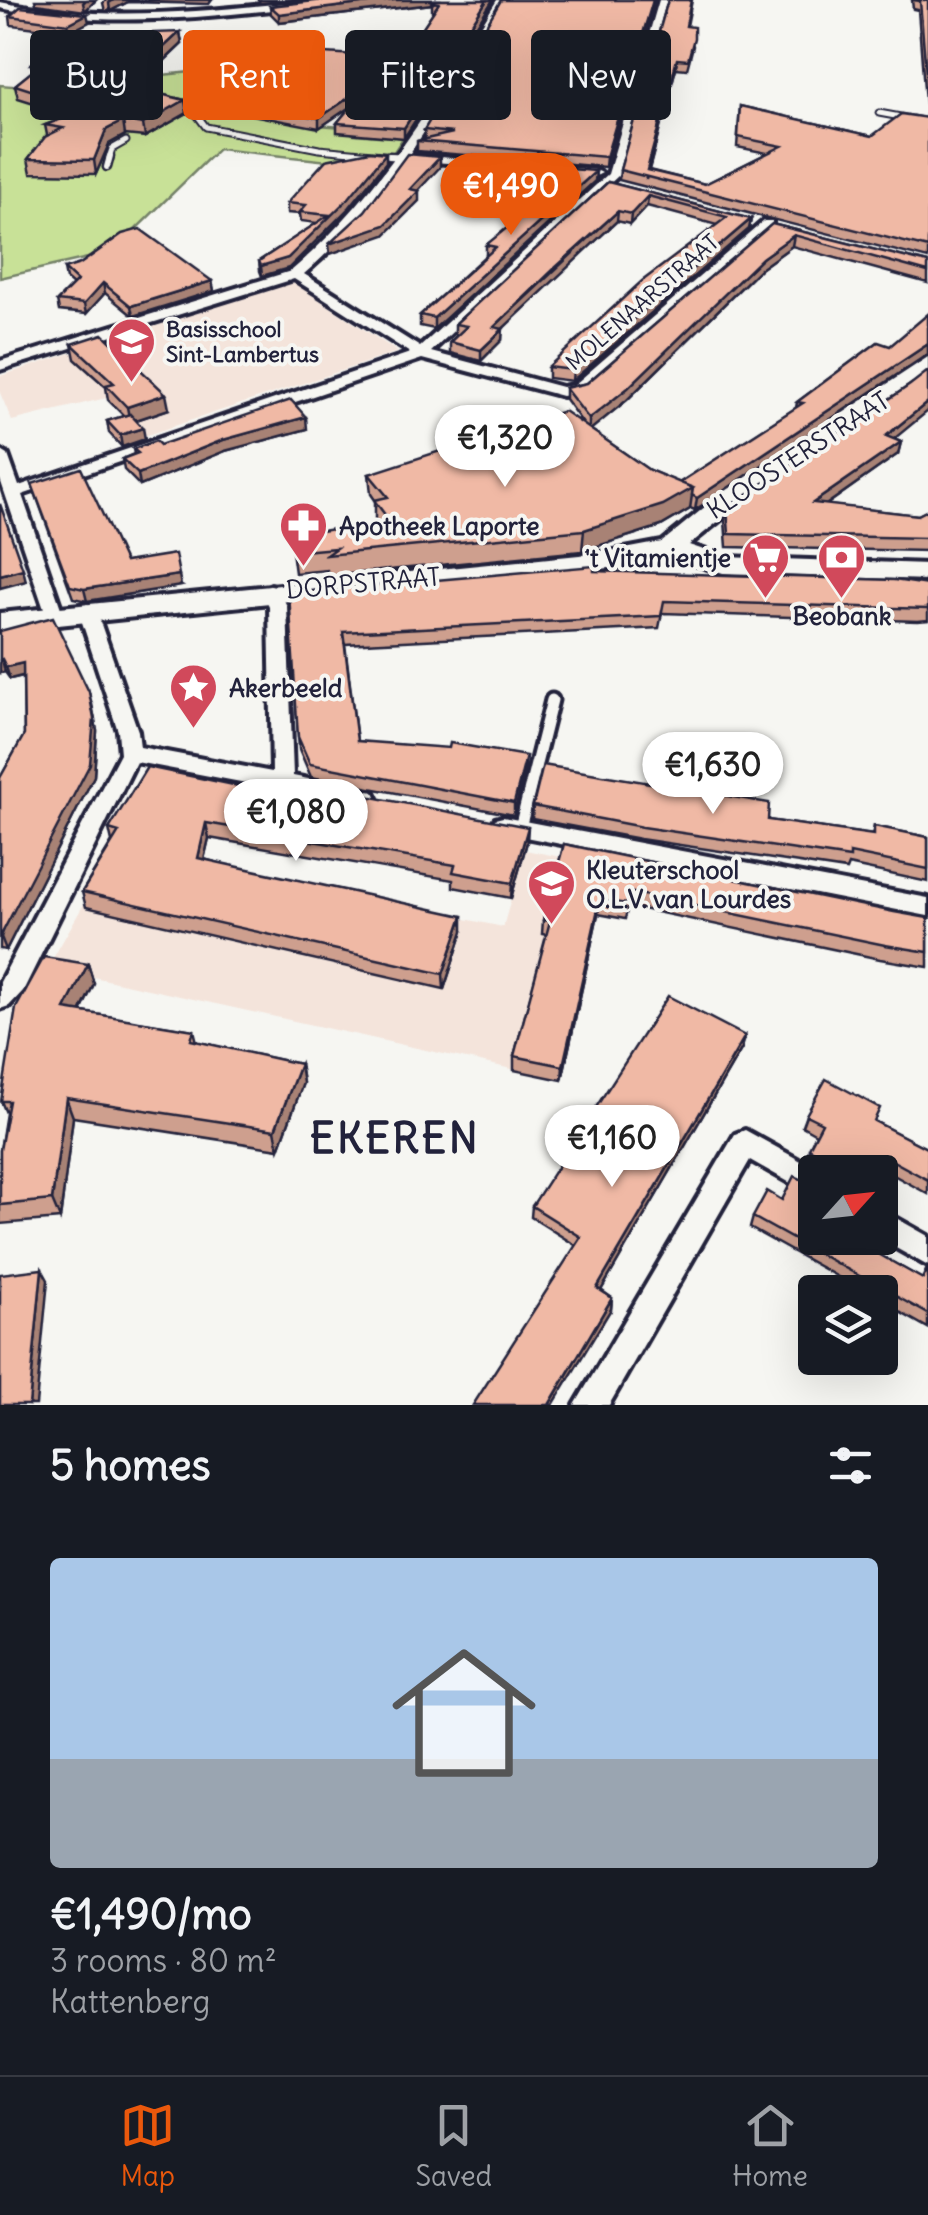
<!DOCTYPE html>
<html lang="en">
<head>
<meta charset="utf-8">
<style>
	:root { --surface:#171b24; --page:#242831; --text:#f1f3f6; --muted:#9ea1a6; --line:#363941; --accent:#ea580c }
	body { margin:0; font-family:Delius,sans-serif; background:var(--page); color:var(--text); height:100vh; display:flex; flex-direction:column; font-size:38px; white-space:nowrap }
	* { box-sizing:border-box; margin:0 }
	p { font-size:32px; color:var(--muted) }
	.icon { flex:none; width:55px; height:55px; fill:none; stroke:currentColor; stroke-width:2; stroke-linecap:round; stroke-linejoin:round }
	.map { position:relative; height:1405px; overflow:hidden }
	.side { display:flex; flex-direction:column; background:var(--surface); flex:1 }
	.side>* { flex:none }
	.hud { position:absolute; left:30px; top:30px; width:870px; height:90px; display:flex; gap:20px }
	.needle { width:65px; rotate:63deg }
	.fabs { position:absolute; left:798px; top:1155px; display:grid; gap:20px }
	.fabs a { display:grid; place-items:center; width:100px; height:100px; border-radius:10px; background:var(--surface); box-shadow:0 10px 40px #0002; font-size:50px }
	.price { position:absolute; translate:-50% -85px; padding:0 22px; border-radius:35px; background:#fff; color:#222; font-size:32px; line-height:65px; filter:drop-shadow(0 2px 5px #0008) }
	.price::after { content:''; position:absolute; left:50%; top:60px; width:30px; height:22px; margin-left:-15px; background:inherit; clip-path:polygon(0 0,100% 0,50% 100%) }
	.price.current { background:var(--accent); color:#fff }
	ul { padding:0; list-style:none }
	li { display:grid; align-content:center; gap:20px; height:530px; padding:0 50px }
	li span { display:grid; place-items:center; height:310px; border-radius:10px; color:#555 }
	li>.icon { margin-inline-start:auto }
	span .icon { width:180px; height:180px; fill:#fffc; stroke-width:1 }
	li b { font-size:42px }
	h2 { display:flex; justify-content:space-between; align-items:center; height:120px; padding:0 50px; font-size:42px }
	.tag { padding:0 35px; border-radius:10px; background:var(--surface); box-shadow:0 10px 40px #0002; font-size:35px; line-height:90px }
	.tag.current { background:var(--accent); color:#fff }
	.tabs { display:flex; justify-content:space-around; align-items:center; height:140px; border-top:2px solid var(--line); background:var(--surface); font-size:28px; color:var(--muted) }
	.tabs a { display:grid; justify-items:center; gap:5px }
	.tabs .current { color:var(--accent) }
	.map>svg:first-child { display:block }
</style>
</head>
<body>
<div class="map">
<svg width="928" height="1405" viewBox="0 0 928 1405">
	<rect width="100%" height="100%" fill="#f6f6f2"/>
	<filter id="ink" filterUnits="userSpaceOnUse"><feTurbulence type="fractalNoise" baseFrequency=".01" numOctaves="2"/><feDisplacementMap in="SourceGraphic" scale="20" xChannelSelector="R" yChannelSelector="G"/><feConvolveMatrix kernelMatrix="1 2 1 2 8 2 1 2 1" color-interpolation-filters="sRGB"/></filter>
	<g filter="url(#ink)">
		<g fill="#f4e4db">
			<path d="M293 282 398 352 144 436 106 398 12 421 0 393V376Z"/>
			<path d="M117 846 503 927 525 850 608 866 562 1080 48 967Z"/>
		</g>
		<path fill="#c8e197" stroke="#758269" stroke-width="2.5" d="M248 66 347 73 317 125 356 128 353 134 403 138 384 167 218 149 135 230 101 255 0 278V85L131 95 153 76Z"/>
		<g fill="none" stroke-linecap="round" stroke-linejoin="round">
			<defs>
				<g id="lane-far2">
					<path d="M245 69 194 111 206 127 319 149 405 157"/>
					<path d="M879 113 928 122"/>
					<path d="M109 158 112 149 126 141"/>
				</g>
				<g id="lane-far1">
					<path d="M389 156 405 157"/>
					<path d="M107 167 110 156"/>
				</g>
				<path id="lane" d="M520 828 552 700"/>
				<g id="street">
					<path d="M313 0H341C322 8 294 7 272 10 180 20 92 26 0 8V2C105 23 207 11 313 0Z"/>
					<path d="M497 0H505C446 98 392 198 304 274L420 347 608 174 659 0H667L619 175 431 352 562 387 574 385 764 221H772V227L584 392 562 396 422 359 22 495 63 614 54 620 47 618 0 479V450L8 455 19 486 410 353 294 279 0 370V361L291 271C380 195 436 98 497 0Z"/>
					<path d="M416 155 596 170 602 173 596 176 412 160 410 158Z"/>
					<path d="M271 585 277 587 287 606 293 776 374 792 377 798 374 804 366 806 136 762 23 991 9 1006 0 1009V982L120 753 118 731 78 610 87 604 96 610 138 731 140 747 272 772 269 606 262 591Z"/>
					<path d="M503 817 928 898V916L495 831 492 825 495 819Z"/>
					<path d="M745 1130 821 1172H815V1197L750 1160 609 1405H575L735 1134Z"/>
					<path d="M880 1209 928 1236V1266L878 1238Z"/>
				</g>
				<path id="secondary" d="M928 357V375L905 394 740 504 689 545 725 557 928 564V580L723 573 670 556 609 568 0 631V613L609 552 662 542 722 493Z"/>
			</defs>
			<use href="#lane-far2" stroke="#22223b" stroke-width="9"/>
			<use href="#lane-far1" stroke="#22223b" stroke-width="11"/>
			<use href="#lane" stroke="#22223b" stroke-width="19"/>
			<use href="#street" stroke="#22223b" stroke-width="8"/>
			<use href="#secondary" stroke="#22223b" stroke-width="8"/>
			<use href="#lane-far2" stroke="#f6f6f2" stroke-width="5"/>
			<use href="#lane-far1" stroke="#f6f6f2" stroke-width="6"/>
			<use href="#lane" stroke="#f6f6f2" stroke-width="11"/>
			<use href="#street" fill="#f6f6f2" fill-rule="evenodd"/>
			<use href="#secondary" fill="#f6f6f2" fill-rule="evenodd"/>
		</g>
		<g fill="#ce9f8e" stroke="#22223b" stroke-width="2.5">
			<path d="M35 0H96L85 11 36 4Z"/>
			<path d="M106 0H212L209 4 128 2 110 11H105L103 3Z"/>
			<path d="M258 0H493L404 138 337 132V123L352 105 319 128 221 109 220 100 413 42 434 11H432V4L279 22 271 14 270 6 323 0 260 3Z"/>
			<path d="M655 0 605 167 417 151V141L425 139 424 130Z"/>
			<path d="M668 0H692L687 26 693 46 687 69 676 68 649 170 705 184 767 153 737 147 740 106 872 136 928 118V259L619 180 620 170Z"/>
			<path d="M912 0H928V117L926 115 918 10 913 9Z"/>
			<path d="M10 16 89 22 70 32 11 25Z"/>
			<path d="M180 32 182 44 136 88 185 100 187 113 145 137 125 135 109 144 96 174 31 173 28 159 47 135 45 125 72 115 18 98 15 85 33 71 31 64Z"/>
			<path d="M386 162 349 208 289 268 262 276 260 271 259 261 317 223 301 221 300 214 287 213V203Z"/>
			<path d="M596 171 595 181 434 329 420 326V315L486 255V245L550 200Z"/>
			<path d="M608 182 751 219 749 229 572 381 548 378V367L717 225 647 206 630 224 617 221 554 279 502 329V340L481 361 450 353V342L457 335 455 334V324Z"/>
			<path d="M772 224 928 263V283L792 246 760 269 627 400 590 429 649 470 679 483 796 408 797 402 878 342 695 510 690 508V509L661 526 582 551 328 576 327 570 295 573 290 536 379 526 375 521V500L371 494 369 474 584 425 565 399V388L587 383Z"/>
			<path d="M64 269 212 281 214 291 133 316 105 293 86 314 59 311 57 301 73 285 66 279Z"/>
			<path d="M72 344 169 409 136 420 145 439 122 447 109 433 107 421 124 416 108 400 106 387 75 359Z"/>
			<path d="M910 385 894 439 901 442 898 454 826 505 918 515 928 510V551L727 547 725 521 727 508Z"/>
			<path d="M307 429 225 451 140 486 124 470 122 459 134 454 133 449Z"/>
			<path d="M32 484 125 562 181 586 87 601 73 598Z"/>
			<path d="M594 571 928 585V620L918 621 662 613 659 628 345 644 357 741 525 768 514 815 311 777 299 749 289 593Z"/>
			<path d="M0 631 92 704 97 731 94 776 6 950 0 949V778L24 735 23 676 10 679 5 672 0 673Z"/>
			<path d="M341 791 527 842 511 898 453 887V880L209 838 204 859 463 931 444 989 86 907 82 892 112 842 109 829 296 798 342 801Z"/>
			<path d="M533 806 768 820 872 835 874 826 928 837V882L848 865 846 870 640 839 532 819Z"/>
			<path d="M564 844 894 912 928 918V967L880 959 628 906 625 919 598 914 562 1080 514 1070V1056L547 935 542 934 543 920Z"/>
			<path d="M88 964 94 984 81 1012 194 1030 197 1042 300 1064 303 1083 279 1149 73 1117 60 1219 0 1224V1150L6 1113 1 1101Z"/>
			<path d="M745 1036 742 1048 601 1290 612 1298 611 1309 575 1245 531 1217 532 1206Z"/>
			<path d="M806 1115 874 1121 928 1149V1194L888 1172 880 1189V1172H820L821 1169 805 1159 816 1134 802 1126Z"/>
			<path d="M782 1200 922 1279 928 1266V1328L880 1301V1292H865L750 1228 753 1217Z"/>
		</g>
		<g fill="#a88274" stroke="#22223b" stroke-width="2.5">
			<path d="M86 0H96L85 11 83 3Z"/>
			<path d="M114 0H127L128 2 110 11 109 3Z"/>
			<path d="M393 0H438L432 4 279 22V14Z"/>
			<path d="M487 0H493L404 138V128Z"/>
			<path d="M653 0H655L605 167 606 157Z"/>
			<path d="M87 14 89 22 70 32 68 24Z"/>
			<path d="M180 32 182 44 125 98 123 85Z"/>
			<path d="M677 59 676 68 646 180 647 170Z"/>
			<path d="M360 90V100L319 128V118Z"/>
			<path d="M185 100 187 113 145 137 143 124Z"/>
			<path d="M123 121 125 135 109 144 96 174 94 160 106 130Z"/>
			<path d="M386 153V162L349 208 289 268 262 276 261 266 288 258Z"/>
			<path d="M440 157V167L410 199V189Z"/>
			<path d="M596 171 595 181 434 329V318Z"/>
			<path d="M419 191V201L385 235 330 254 329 244Z"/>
			<path d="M648 196 647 206 630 224 631 214Z"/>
			<path d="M618 211 617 221 493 338 494 327Z"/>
			<path d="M751 219 749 229 572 381 573 370Z"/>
			<path d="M794 235 792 246 760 269 627 400 589 431V419L762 258Z"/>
			<path d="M212 281 214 291 133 316 131 306Z"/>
			<path d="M103 283 105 293 86 314 84 304Z"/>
			<path d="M503 329 502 340 481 361V350Z"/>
			<path d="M928 344V354L695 510 697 498Z"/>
			<path d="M166 394 169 409 130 422 127 407Z"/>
			<path d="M928 402V411L883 448 886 436Z"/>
			<path d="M306 417 307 429 225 451 140 486 138 474 223 440Z"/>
			<path d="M143 428 145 439 122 447 120 435Z"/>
			<path d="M901 442 898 454 810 516 813 503Z"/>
			<path d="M693 488 690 509 661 526 582 551 584 530Z"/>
			<path d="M23 569 26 581 0 588V575Z"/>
			<path d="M179 575 181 586 87 601 84 589Z"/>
			<path d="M2 659 5 672 0 673V660Z"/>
			<path d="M23 663 26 675 10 679 6 667Z"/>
			<path d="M89 692 97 731 94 776 6 950 1 937Z"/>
			<path d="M526 756 525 768 514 815V803Z"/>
			<path d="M206 823 209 838 201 873 198 858Z"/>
			<path d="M528 827 527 842 511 898 512 883Z"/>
			<path d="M600 900 598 914 562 1080 563 1066Z"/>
			<path d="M463 916V931L444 989 443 974Z"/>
			<path d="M88 964 94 984 72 1029 65 1009Z"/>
			<path d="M745 1036 742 1048 596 1299 597 1288Z"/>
			<path d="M300 1064 303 1083 279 1149 275 1130Z"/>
			<path d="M66 1098 73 1117 60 1219 52 1200Z"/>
			<path d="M42 1269 48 1280 36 1405H29Z"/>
			<path d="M612 1298 611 1309 553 1405H549Z"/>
		</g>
		<g fill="#f0b9a5" stroke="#22223b" stroke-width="2.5">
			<path d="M324 0H393L279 14 270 6Z"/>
			<path d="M434 0H487L404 128 337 123 362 93 360 90 319 118 220 100 278 50 372 56 383 44 413 42 439 3 432 2Z"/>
			<path d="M501 0H653L606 157 417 141 453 133 424 130Z"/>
			<path d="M668 0H691L686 26 694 27V38L688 60 677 59 647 170 705 184 782 146 738 137 740 106 872 136 901 114 928 118V248L620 170Z"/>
			<path d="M914 0H928V98L920 1Z"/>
			<path d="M20 7 87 14 68 24 10 16Z"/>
			<path d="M180 32 123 85 185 100 143 124 123 121 106 130 94 160 28 159 45 137 63 128 45 125 90 109 15 85 41 64H31L66 36Z"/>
			<path d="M370 151 386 153 349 198 288 258 261 266 259 261 329 215 300 212 306 205 287 203 326 160Z"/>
			<path d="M407 154 440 157 410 189 419 191 385 225 329 244 365 211Z"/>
			<path d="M570 169 596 171 434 318 420 315 496 247 486 245 542 199 550 200Z"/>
			<path d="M608 182 751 219 573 370 548 367 642 281 727 217 648 196 631 214 618 211 555 268 494 327 503 329 481 350 450 342 467 326 455 324Z"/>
			<path d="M772 224 928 263V272L794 235 762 258 628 388 589 419 565 388 587 383Z"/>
			<path d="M140 229 212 281 131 306 103 283 84 304 57 301 77 281 64 269 80 264 122 234Z"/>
			<path d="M928 314V344L697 498 692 495 693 488 679 483 803 403 797 402 878 342 890 346Z"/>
			<path d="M103 334 166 394 127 407 106 385 114 383 72 344Z"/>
			<path d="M928 371V402L886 436 901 442 813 503 918 515 928 510V538L729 534 727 508 910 385Z"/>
			<path d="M291 400 306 417 223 440 138 474 122 459 138 453 133 449 156 441 160 445Z"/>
			<path d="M564 411 649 470 693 488 663 505 584 530 326 555 336 548 292 552 290 536 358 525 395 528 374 500 388 497 369 474Z"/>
			<path d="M130 414 143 428 120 435 107 421Z"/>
			<path d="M81 468 125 562 175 554 179 575 84 589 70 586 32 484Z"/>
			<path d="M0 504 23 569 0 575Z"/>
			<path d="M594 566V571L894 580 928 585V609L664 601 661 616 343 632 357 741 449 748 450 743 526 756 514 803 310 764 298 737 289 593Z"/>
			<path d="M53 617 89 692 94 719 90 764 0 937V778L24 735 23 663 6 667 2 659 0 660V631Z"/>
			<path d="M543 765 769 803 768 820 874 835V826L928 837V869L850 853V858L642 827 533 806Z"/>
			<path d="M147 767 296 798 299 793 354 803 341 791 528 827 512 883 453 872 455 865 206 823 198 858 463 916 443 974 82 892 119 832 109 829Z"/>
			<path d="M564 844 894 912 928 918V952L885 945 629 892 627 904 600 900 563 1066 514 1056 550 921 543 920Z"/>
			<path d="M44 957 88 964 65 1009 194 1030 191 1040 300 1064 275 1130 66 1098 52 1200 0 1205V1150L9 1101H1L16 1008Z"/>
			<path d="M668 996 745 1036 597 1288 612 1298 549 1405H473L581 1237 532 1206Z"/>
			<path d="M826 1079 880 1108 874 1121 928 1149V1180L893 1161 883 1182 880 1181V1172H865L852 1166 848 1172H823V1165L829 1160 809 1148 822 1123 806 1115Z"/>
			<path d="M794 1176 815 1185V1238H858L857 1242 923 1279 928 1268V1314L753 1217 767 1191 782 1200Z"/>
			<path d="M42 1269 29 1405H0V1274Z"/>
		</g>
	</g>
	<defs>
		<symbol id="school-pin" viewBox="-11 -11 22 30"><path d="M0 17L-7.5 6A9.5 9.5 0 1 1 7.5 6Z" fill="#d1495b" stroke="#f6f6f2"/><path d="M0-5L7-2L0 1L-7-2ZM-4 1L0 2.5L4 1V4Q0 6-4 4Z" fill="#fff"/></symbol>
		<symbol id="pharmacy-pin" viewBox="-11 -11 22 30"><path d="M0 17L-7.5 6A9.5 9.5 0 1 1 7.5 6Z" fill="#d1495b" stroke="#f6f6f2"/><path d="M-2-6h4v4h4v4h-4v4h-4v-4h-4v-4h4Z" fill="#fff"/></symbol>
		<symbol id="supermarket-pin" viewBox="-11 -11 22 30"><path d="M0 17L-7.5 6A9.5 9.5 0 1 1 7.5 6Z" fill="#d1495b" stroke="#f6f6f2"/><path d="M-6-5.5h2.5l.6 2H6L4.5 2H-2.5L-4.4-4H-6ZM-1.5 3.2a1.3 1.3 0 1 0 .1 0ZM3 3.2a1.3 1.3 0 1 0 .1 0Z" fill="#fff"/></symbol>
		<symbol id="bank-pin" viewBox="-11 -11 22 30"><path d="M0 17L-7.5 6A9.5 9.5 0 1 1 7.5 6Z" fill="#d1495b" stroke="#f6f6f2"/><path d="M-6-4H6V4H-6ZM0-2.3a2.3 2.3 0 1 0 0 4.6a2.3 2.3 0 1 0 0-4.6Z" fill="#fff"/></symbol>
		<symbol id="sight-pin" viewBox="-11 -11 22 30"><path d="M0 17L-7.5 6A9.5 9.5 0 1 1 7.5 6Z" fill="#d1495b" stroke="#f6f6f2"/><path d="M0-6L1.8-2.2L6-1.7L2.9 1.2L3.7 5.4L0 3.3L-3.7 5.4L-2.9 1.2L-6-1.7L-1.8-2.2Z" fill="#fff"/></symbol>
	</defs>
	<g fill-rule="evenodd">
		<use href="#school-pin" x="104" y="314" width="55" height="75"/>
		<use href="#pharmacy-pin" x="276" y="498" width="55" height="75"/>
		<use href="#supermarket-pin" x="738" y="530" width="55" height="75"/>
		<use href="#bank-pin" x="814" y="530" width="55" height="75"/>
		<use href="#sight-pin" x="166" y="660" width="55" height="75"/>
		<use href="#school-pin" x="524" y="856" width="55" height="75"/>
	</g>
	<g text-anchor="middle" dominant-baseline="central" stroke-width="8" stroke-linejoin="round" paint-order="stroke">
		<g font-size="22" fill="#22223b" stroke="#f6f6f2">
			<text transform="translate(642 302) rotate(-41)">MOLENAARSTRAAT</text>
		</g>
		<g font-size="22" font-weight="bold" fill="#22223b" stroke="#f6f6f2" text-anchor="start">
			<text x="166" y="329">Basisschool<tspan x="166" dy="25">Sint-Lambertus</tspan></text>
		</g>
		<g font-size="25" fill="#22223b" stroke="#f6f6f2">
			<text transform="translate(798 455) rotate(-33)">KLOOSTERSTRAAT</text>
			<text transform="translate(363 583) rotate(-5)">DORPSTRAAT</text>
		</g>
		<g font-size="25" font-weight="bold" fill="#22223b" stroke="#f6f6f2" text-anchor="start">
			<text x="339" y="526">Apotheek Laporte</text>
			<text x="731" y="558" text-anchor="end">'t Vitamientje</text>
			<text x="842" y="616" text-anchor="middle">Beobank</text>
			<text x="229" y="688">Akerbeeld</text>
			<text x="586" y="870">Kleuterschool<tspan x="586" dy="29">O.L.V. van Lourdes</tspan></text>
		</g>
		<g font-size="42" font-weight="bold" letter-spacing="2.5" fill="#22223b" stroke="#f6f6f2">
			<text x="395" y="1138">EKEREN</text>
		</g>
	</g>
</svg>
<div class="fabs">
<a><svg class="needle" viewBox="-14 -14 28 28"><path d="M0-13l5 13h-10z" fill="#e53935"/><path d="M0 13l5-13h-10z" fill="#9ea1a6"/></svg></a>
<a><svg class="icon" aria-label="layers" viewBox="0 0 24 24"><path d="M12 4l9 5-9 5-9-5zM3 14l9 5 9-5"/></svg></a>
</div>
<b class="price current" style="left:511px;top:238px">€1,490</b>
<b class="price" style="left:505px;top:490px">€1,320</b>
<b class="price" style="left:713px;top:817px">€1,630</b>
<b class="price" style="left:296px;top:864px">€1,080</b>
<b class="price" style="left:612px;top:1190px">€1,160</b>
<div class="hud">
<a class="tag">Buy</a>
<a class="tag current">Rent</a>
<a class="tag">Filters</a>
<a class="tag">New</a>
</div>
</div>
<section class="side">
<h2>5 homes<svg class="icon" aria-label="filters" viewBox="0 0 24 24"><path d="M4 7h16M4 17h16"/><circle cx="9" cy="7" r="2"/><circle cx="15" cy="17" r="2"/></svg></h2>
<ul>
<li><span style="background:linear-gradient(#a9c7e8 65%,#9aa5b1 0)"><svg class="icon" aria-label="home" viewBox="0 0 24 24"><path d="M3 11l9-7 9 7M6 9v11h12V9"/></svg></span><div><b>€1,490/mo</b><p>3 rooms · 80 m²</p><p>Kattenberg</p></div></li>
</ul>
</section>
<nav class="tabs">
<a class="current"><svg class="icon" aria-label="map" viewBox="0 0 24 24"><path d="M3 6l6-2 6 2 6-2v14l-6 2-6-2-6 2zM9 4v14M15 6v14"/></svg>Map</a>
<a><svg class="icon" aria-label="saved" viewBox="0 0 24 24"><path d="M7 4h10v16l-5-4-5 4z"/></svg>Saved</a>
<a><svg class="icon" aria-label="home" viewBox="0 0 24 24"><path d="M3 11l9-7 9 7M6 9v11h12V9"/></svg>Home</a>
</nav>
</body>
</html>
